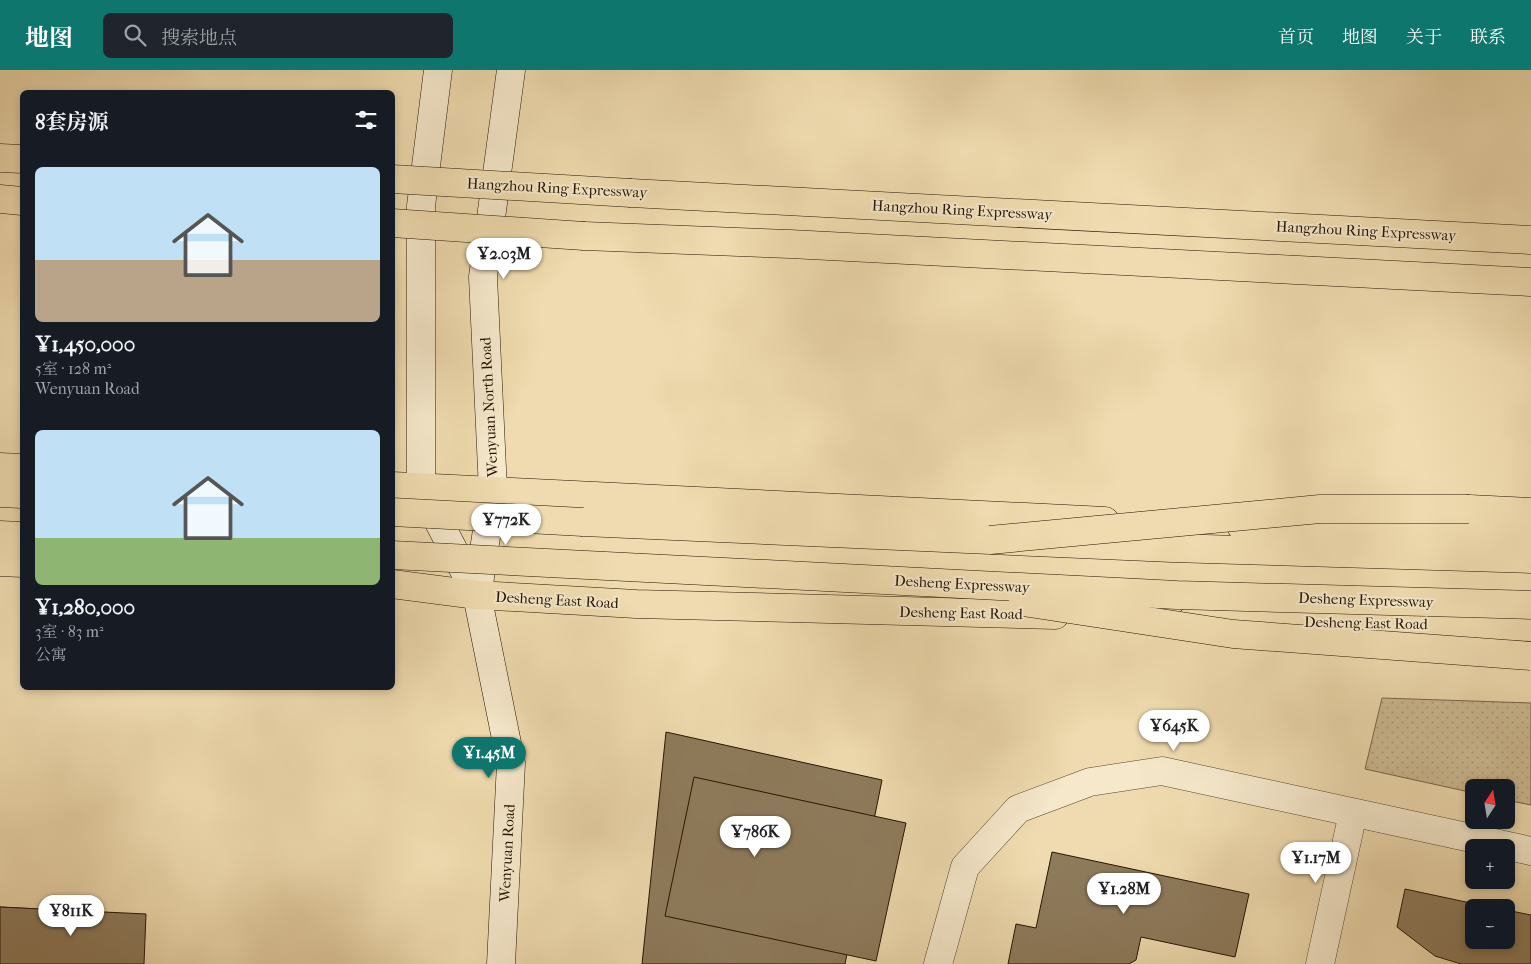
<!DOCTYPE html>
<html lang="zh">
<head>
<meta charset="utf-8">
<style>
	:root { --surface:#171b24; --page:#20242c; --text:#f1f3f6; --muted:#9ea1a6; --accent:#0f766e }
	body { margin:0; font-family:"IM FELL French Canon","Noto Serif SC",serif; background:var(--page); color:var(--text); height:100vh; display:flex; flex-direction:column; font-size:19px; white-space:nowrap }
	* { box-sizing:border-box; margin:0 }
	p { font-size:16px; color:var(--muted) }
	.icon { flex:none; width:28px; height:28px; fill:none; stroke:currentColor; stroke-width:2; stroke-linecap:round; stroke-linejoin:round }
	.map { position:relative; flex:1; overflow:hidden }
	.panel { position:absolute; left:20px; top:20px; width:375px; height:600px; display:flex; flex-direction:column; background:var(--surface); border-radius:8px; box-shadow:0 2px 8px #0003 }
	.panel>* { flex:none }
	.needle { width:32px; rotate:12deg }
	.buttons { position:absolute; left:1465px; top:709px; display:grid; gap:10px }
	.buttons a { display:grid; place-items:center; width:50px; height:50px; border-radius:8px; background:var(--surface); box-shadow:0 2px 8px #0003; font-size:25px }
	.price { position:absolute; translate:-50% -42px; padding:0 11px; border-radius:18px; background:#fff; color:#222; font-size:16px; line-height:32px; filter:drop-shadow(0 1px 2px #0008) }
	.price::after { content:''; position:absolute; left:50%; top:30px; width:15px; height:11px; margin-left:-8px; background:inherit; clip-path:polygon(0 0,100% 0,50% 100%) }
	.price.selected { background:var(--accent); color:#fff }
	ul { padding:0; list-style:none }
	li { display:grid; align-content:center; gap:10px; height:265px; padding:0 15px }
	li span { display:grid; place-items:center; height:155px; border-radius:8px; color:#555 }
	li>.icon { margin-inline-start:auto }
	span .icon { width:90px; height:90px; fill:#fffc; stroke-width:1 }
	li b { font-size:21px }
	h2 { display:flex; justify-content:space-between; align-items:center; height:60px; padding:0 15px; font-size:21px }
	header { display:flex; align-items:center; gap:30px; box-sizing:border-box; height:70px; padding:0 25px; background:var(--accent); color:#fff }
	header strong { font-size:24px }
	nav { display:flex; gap:28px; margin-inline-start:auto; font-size:18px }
	.search { width:350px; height:45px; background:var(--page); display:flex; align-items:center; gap:12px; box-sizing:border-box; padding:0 18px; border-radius:8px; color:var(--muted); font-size:19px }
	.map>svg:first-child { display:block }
</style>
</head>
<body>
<header>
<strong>地图</strong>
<div class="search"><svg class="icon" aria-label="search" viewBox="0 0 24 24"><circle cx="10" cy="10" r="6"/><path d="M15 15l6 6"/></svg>搜索地点</div>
<nav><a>首页</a><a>地图</a><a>关于</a><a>联系</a></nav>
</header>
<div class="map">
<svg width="1531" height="894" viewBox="0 0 1531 894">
	<defs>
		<pattern id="green-dots" width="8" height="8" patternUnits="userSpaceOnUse" patternTransform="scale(1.25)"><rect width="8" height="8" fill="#ccb992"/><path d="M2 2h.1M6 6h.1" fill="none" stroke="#af9e7c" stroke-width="1.8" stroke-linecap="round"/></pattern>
	</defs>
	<rect width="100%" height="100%" fill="#efdbaf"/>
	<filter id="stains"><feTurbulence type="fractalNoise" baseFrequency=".004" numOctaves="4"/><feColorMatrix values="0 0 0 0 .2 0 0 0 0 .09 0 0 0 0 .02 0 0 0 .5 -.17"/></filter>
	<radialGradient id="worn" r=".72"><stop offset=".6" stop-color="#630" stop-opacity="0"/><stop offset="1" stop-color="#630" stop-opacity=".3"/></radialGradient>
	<path fill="url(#green-dots)" stroke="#78664a" d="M1382 628 1531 633V735L1506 730V718H1474V723L1365 699Z"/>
	<g fill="#8e7b5c" stroke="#241402">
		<path d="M666 662 882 710 845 894H642Z"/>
		<path d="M694 707 906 753 876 891 665 846Z"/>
		<path d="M1052 782 1249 824 1235 887 1141 867 1136 890 1129 894H1008L1016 854 1036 858Z"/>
		<path d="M1405 819 1494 838H1474V870H1506V840L1531 845V894H1461L1435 886 1397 857Z"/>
		<path d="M0 837 113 843 110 894H0Z"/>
		<path d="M0 837 146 844 144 894H0Z"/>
	</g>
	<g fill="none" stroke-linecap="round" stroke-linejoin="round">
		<defs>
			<g id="street">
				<path d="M938 894 965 797 1018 739 1090 712 1162 701 1531 781"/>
				<path d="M1320 894 1353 743"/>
			</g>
			<g id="secondary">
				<path d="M438 0 421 136V418L477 525 511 693 501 894"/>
				<path d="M479 514 493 420 483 207 511 0"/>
			</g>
			<g id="primary">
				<path d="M0 397 22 398"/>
				<path d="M392 416 1105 451"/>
				<path d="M1241 456 1531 463"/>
				<path d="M0 492 22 493"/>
				<path d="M392 514 477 525 636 534 1055 545"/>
				<path d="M1193 549 1531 557"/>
			</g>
			<g id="highway">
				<path d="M0 88 22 89"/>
				<path d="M631 123 1531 170"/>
				<path d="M0 129 22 131"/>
				<path d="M584 166 790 174 1531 212"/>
				<path d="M0 423 22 424"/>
				<path d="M1469 439 1531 442"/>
				<path d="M583 452 1172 478 1531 489"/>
				<path d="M0 465 22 466"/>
			</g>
		</defs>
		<use href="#street" stroke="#57462d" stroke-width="29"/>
		<use href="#secondary" stroke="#241402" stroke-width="29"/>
		<use href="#primary" stroke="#241402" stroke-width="29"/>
		<use href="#highway" stroke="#241402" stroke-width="29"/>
		<use href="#street" stroke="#f5e8cb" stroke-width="28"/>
		<use href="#secondary" stroke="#f5e8cb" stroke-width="28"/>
		<use href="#primary" stroke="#efdbaf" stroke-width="28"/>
		<use href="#highway" stroke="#efdbaf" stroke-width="28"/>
		<defs>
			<g id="highway-bridge">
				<path d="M392 109 631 123"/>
				<path d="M392 153 584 166"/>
				<path d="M392 442 583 452"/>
				<path d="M990 470 1320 439H1469"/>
				<path d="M392 485 1177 525 1531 535"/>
				<path d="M1023 532 1233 564 1531 586"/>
			</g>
		</defs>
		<use href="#highway-bridge" stroke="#241402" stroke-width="29" stroke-linecap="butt"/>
		<use href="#highway-bridge" stroke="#efdbaf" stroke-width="28"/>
	</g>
	<g text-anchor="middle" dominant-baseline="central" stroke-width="4" stroke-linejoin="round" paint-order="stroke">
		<g font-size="15" fill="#241402" stroke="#f5e8cb">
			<text transform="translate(557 118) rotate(3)">Hangzhou Ring Expressway</text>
			<text transform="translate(962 140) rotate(3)">Hangzhou Ring Expressway</text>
			<text transform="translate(1366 161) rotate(3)">Hangzhou Ring Expressway</text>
			<text transform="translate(489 337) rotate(-93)">Wenyuan North Road</text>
			<text transform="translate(962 514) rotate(3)">Desheng Expressway</text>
			<text transform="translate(557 530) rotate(3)">Desheng East Road</text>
			<text transform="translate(1366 530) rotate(2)">Desheng Expressway</text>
			<text transform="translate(961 543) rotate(1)">Desheng East Road</text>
			<text transform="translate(1366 553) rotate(1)">Desheng East Road</text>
			<text transform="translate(507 783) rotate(-87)">Wenyuan Road</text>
		</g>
	</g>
	<rect width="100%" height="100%" filter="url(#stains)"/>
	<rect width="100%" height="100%" fill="url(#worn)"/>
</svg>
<div class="buttons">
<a><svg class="needle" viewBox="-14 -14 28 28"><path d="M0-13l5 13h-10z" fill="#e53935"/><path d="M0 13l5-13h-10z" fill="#9ea1a6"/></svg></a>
<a>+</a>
<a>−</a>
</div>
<b class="price" style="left:504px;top:210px">¥2.03M</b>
<b class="price" style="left:506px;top:476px">¥772K</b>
<b class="price" style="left:1174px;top:682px">¥645K</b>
<b class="price selected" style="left:489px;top:709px">¥1.45M</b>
<b class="price" style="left:755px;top:788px">¥786K</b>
<b class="price" style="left:1316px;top:814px">¥1.17M</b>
<b class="price" style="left:1124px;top:845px">¥1.28M</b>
<b class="price" style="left:71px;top:867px">¥811K</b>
<section class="panel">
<h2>8套房源<svg class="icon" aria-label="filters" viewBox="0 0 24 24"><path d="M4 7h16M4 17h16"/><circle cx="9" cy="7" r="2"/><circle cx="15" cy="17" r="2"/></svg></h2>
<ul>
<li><span style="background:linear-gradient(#bfe0f5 60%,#b9a48a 0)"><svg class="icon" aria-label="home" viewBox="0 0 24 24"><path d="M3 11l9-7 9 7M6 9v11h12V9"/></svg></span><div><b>¥1,450,000</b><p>5室 · 128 m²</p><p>Wenyuan Road</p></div></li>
<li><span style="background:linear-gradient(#bfe0f5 70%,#8fb573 0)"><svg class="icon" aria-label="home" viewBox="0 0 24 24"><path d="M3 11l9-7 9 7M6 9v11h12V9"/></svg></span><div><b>¥1,280,000</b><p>3室 · 83 m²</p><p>公寓</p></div></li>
</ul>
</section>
</div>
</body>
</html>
